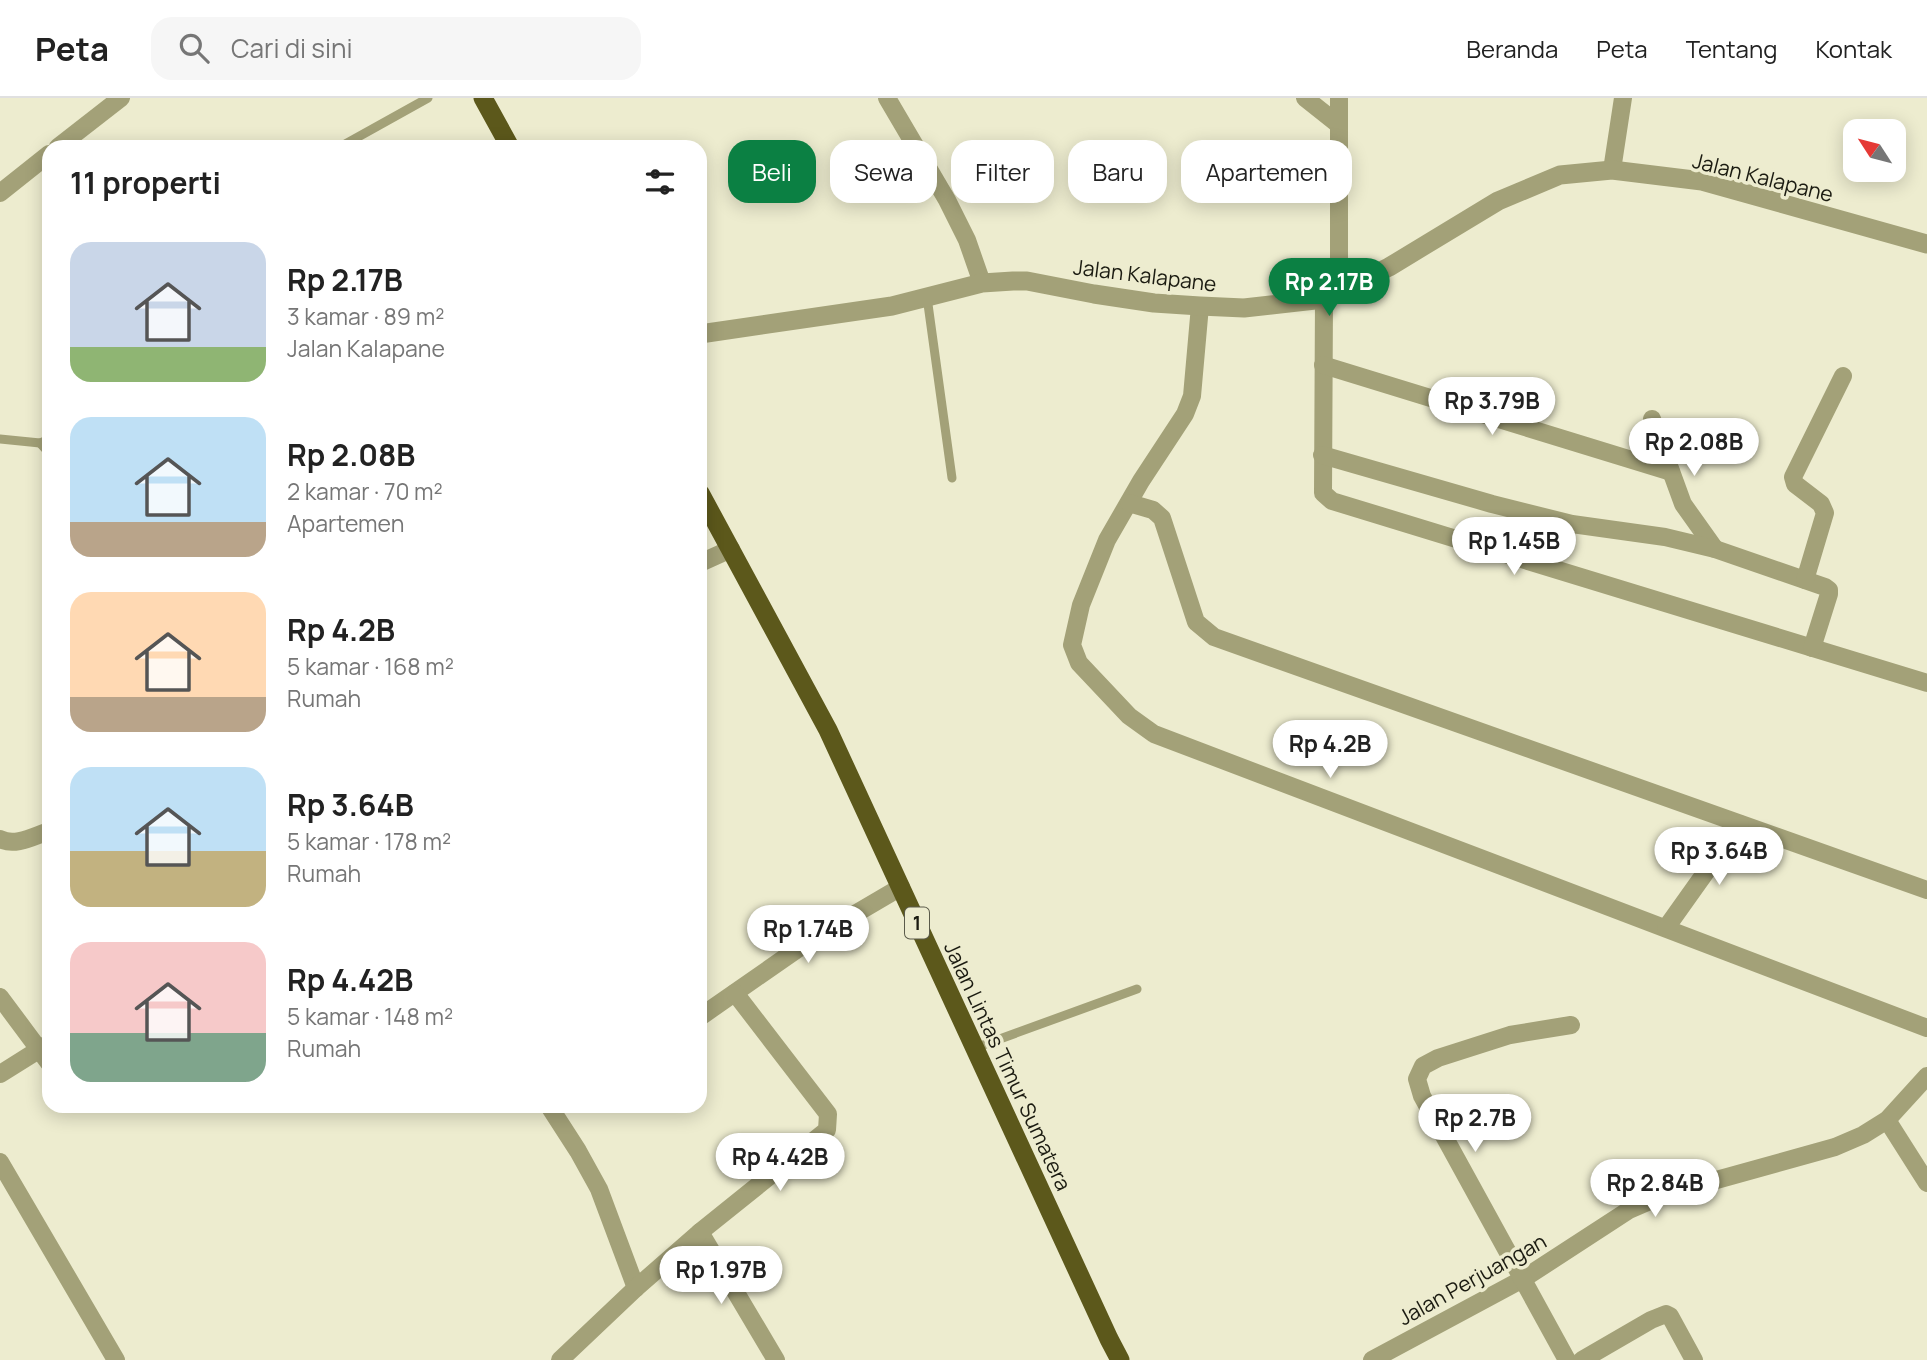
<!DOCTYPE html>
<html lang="id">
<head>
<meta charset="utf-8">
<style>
	:root { --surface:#fff; --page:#f6f6f6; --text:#222; --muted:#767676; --line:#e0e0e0; --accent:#0b8043 }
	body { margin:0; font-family:Manrope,sans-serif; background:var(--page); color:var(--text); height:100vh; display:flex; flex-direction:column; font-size:26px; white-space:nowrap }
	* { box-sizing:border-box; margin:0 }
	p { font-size:23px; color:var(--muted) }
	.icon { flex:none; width:38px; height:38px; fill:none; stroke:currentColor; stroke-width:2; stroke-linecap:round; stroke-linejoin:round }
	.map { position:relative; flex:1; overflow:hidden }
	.side { position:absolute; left:42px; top:42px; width:665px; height:973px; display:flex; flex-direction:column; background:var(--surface); border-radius:21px; box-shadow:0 4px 18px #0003 }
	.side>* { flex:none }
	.hud { position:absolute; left:728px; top:42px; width:665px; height:63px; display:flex; gap:14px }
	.needle { width:46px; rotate:306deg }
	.controls { position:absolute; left:1843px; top:21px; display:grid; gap:14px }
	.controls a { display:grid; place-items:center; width:63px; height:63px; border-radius:14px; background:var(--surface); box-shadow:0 4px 18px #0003; font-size:35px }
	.price { position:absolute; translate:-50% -60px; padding:0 16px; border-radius:24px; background:#fff; color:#222; font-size:23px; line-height:46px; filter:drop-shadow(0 2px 4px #0008) }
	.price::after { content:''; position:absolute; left:50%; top:42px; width:21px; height:16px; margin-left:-10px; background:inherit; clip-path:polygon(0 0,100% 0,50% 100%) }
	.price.active { background:var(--accent); color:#fff }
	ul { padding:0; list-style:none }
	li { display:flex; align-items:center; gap:21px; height:175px; padding:0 28px }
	li span { display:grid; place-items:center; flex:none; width:196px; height:140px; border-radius:21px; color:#555 }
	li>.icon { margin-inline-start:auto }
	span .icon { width:84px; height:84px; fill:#fffc; stroke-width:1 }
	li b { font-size:30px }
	h2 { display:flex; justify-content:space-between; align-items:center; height:84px; padding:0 28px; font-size:30px }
	.pill { padding:0 24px; border-radius:21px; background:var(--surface); box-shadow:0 4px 18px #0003; font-size:24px; line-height:63px }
	.pill.active { background:var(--accent); color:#fff }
	header { display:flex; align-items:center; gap:42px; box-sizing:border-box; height:98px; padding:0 35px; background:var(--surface); border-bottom:2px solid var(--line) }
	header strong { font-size:33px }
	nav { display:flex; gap:38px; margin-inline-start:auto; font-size:24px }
	.search { width:490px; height:63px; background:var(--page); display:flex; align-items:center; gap:18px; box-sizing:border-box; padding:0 24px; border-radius:21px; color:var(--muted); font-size:26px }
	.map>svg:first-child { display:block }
</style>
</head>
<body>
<header>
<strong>Peta</strong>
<div class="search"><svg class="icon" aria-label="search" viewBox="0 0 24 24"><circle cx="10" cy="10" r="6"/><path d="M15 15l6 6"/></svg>Cari di sini</div>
<nav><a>Beranda</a><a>Peta</a><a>Tentang</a><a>Kontak</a></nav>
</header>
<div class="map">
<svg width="1927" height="1262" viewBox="0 0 1927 1262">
	<rect width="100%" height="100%" fill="#edeccf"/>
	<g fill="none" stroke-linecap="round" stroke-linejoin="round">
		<g stroke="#a3a178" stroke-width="9">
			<path d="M340 49 428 0"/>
			<path d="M927 199 952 380"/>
			<path d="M0 341 40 345 49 341"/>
			<path d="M40 345 49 355"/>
			<path d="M975 950 1137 891"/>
		</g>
		<g stroke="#a3a178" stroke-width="18">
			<path d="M887 0 947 102 967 142 982 185"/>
			<path d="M1305 0 1339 27"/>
			<path d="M1339 0V194"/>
			<path d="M58 49 121 0"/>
			<path d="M1612 72 1623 0"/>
			<path d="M0 95 49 56"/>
			<path d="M1324 201 1323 395 1332 403 1927 585"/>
			<path d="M1200 208 1192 298 1185 316 1141 383 1107 442 1081 507 1072 547 1079 565 1129 618 1154 636 1927 930"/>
			<path d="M1323 267 1671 374"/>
			<path d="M1652 321 1683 406 1715 451"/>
			<path d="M1322 357 1492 406 1572 426 1665 439 1715 451 1825 489 1829 492V496L1812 550"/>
			<path d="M1129 405 1153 412 1162 420 1196 524 1214 539 1927 792"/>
			<path d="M700 465 731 451"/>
			<path d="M1805 482 1825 415 1821 406 1795 386 1793 379 1843 278"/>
			<path d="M0 741C15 749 34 738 49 733"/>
			<path d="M1666 830 1740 726"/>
			<path d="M0 899 49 965"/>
			<path d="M700 919 809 843 901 789"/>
			<path d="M0 976 48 946"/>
			<path d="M549 1008 578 1053 599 1091 636 1190"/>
			<path d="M1887 1022 1927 1085"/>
			<path d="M0 1064 116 1262"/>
			<path d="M700 1134 776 1262"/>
			<path d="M560 1262 636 1190 700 1134 827 1032 828 1016 735 895"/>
			<path d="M1372 1262 1523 1181 1629 1112 1666 1096 1835 1049 1863 1037 1887 1022 1927 978"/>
			<path d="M1567 1262 1422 998 1417 981 1423 968 1438 960 1510 937 1571 927"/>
			<path d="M1582 1262 1651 1222 1666 1216 1670 1218 1694 1262"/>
		</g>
		<path stroke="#a3a178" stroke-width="19" d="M700 236 892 208 982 185 1013 183H1027L1094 196 1154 205 1200 208 1244 210 1324 201 1389 169 1498 103 1560 77 1612 72 1702 83 1927 146"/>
		<g stroke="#5c581b" stroke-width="19">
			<path d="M483 0 510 49"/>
			<path d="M700 395 828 632 1109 1241 1120 1262"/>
		</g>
	</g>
	<g text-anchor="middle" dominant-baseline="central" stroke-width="7" stroke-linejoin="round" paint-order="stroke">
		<rect fill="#edeccf" stroke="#5a5a4a" stroke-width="2" x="905" y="809.5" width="24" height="31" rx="5"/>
		<g font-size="19" font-weight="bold" fill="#1b1b11">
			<text x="917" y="825">1</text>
		</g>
		<g font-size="21" fill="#1b1b11" stroke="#edeccf">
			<text transform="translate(1763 79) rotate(14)">Jalan Kalapane</text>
			<text transform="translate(1145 177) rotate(7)">Jalan Kalapane</text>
			<text transform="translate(1008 968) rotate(65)">Jalan Lintas Timur Sumatera</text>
			<text transform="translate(1472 1181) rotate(-29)">Jalan Perjuangan</text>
		</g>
	</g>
</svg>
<div class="controls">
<a><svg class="needle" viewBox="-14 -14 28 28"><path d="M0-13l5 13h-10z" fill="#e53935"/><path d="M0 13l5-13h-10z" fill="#767676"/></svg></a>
</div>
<b class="price active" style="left:1329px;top:220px">Rp 2.17B</b>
<b class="price" style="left:1492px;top:339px">Rp 3.79B</b>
<b class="price" style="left:1694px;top:380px">Rp 2.08B</b>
<b class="price" style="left:1514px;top:479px">Rp 1.45B</b>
<b class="price" style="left:1330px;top:682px">Rp 4.2B</b>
<b class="price" style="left:1719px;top:789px">Rp 3.64B</b>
<b class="price" style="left:808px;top:867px">Rp 1.74B</b>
<b class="price" style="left:1475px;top:1056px">Rp 2.7B</b>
<b class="price" style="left:780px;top:1095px">Rp 4.42B</b>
<b class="price" style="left:1655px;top:1121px">Rp 2.84B</b>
<b class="price" style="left:721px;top:1208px">Rp 1.97B</b>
<div class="hud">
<a class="pill active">Beli</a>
<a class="pill">Sewa</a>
<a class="pill">Filter</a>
<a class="pill">Baru</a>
<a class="pill">Apartemen</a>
</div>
<section class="side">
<h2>11 properti<svg class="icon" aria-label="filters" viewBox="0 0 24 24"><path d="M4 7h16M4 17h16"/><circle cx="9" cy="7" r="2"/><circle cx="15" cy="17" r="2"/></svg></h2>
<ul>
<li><span style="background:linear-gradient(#c9d6e8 75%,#8fb573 0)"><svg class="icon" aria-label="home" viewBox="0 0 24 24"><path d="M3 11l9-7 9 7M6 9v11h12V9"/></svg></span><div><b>Rp 2.17B</b><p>3 kamar · 89 m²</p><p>Jalan Kalapane</p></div></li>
<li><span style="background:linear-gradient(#bfe0f5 75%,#b9a48a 0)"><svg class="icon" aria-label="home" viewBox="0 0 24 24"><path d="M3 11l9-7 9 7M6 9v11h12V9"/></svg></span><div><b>Rp 2.08B</b><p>2 kamar · 70 m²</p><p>Apartemen</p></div></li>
<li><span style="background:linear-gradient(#ffd9b3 75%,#b9a48a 0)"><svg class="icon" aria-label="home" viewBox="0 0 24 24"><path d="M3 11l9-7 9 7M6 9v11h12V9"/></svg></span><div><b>Rp 4.2B</b><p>5 kamar · 168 m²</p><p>Rumah</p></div></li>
<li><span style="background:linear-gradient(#bfe0f5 60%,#c2b280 0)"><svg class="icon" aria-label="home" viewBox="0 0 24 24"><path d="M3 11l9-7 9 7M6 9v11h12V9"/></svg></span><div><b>Rp 3.64B</b><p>5 kamar · 178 m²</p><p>Rumah</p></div></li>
<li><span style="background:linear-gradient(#f6c9c9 65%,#7fa58c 0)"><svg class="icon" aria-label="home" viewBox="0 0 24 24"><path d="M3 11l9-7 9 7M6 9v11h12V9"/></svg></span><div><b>Rp 4.42B</b><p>5 kamar · 148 m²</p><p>Rumah</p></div></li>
</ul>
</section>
</div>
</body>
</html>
